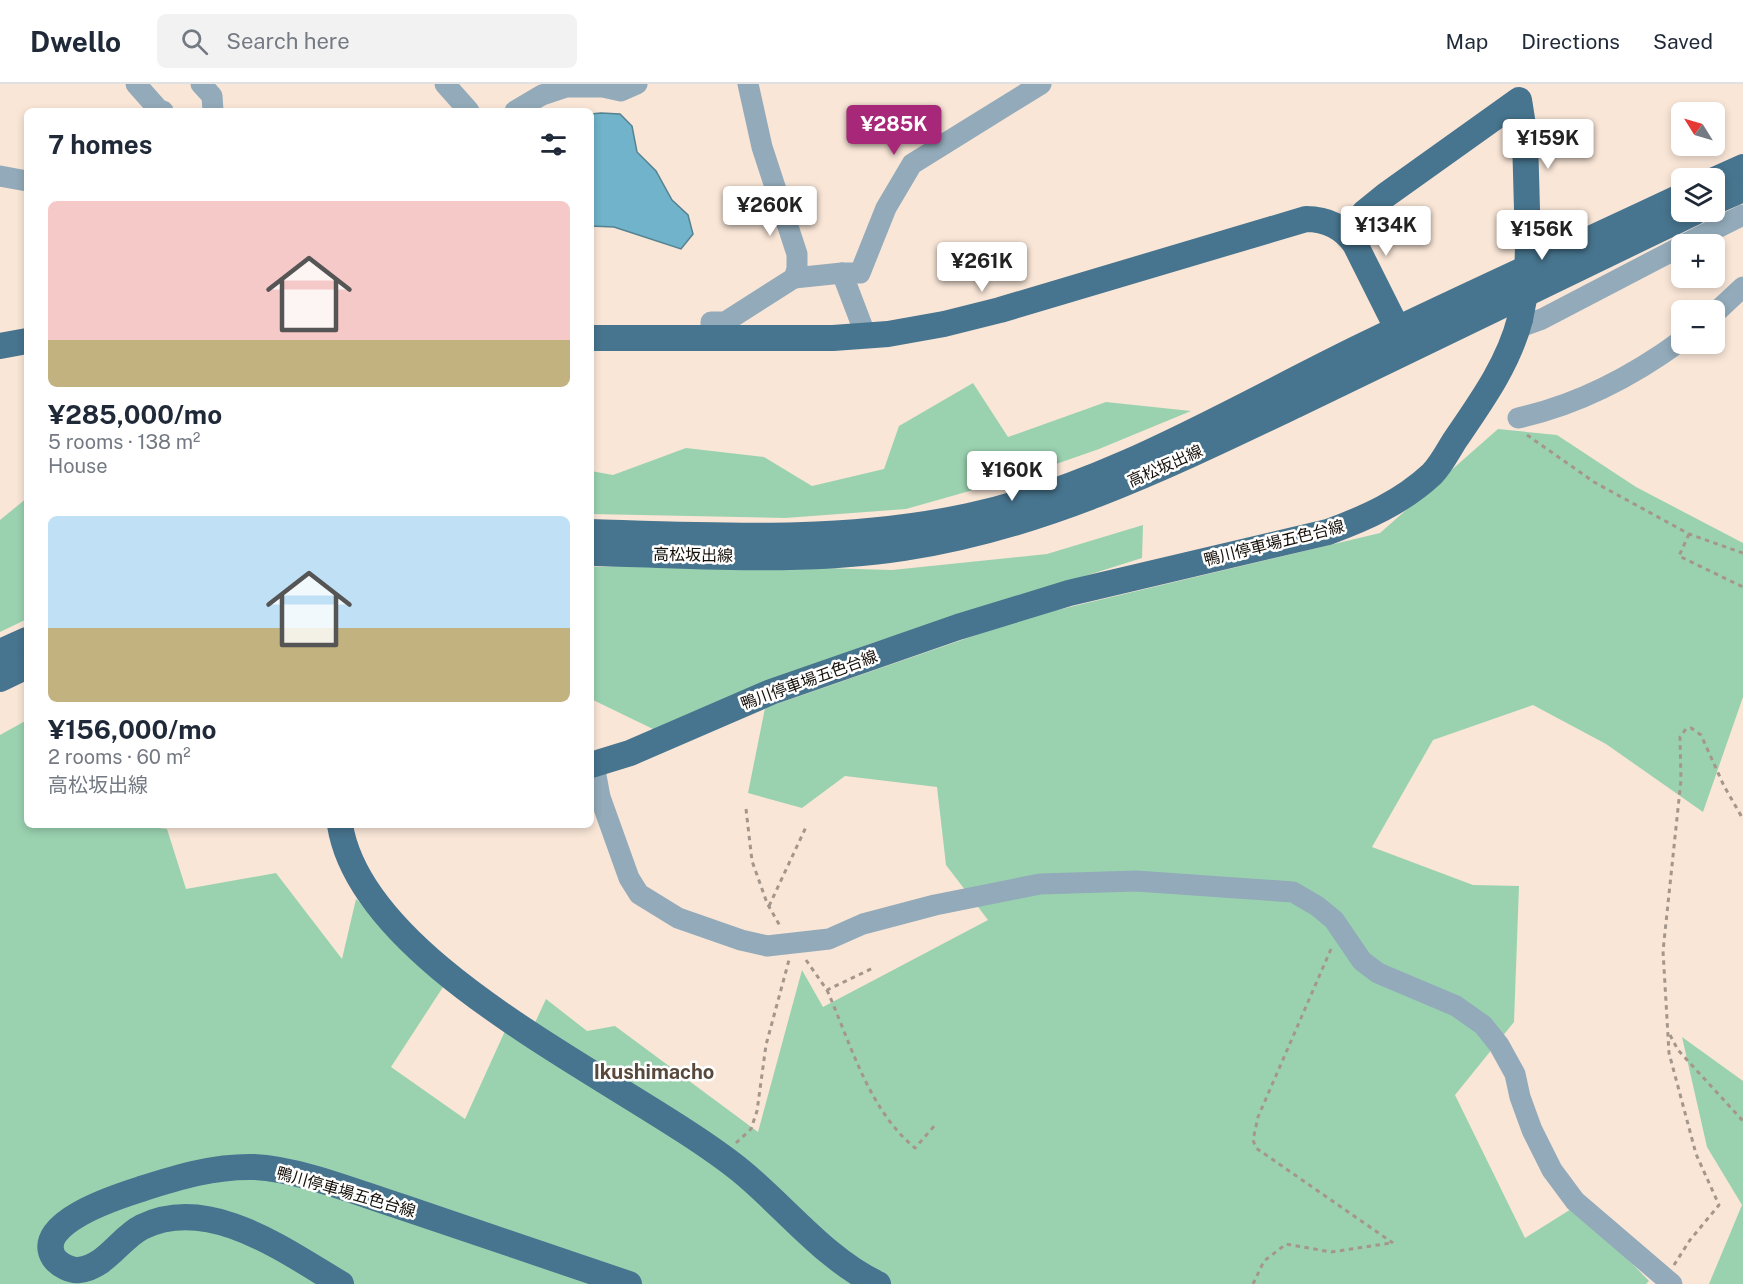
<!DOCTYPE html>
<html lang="en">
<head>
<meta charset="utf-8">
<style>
	:root { --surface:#fff; --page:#f2f2f3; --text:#1f2937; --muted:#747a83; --line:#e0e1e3; --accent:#a72878 }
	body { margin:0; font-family:"Public Sans","Noto Sans JP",sans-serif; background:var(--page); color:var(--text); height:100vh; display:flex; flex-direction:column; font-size:22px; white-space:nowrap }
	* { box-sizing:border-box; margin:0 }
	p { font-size:20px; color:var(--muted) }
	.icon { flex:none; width:33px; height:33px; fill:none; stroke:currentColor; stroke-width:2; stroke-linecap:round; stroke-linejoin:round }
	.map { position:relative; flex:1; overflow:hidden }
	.side { position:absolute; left:24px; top:24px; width:570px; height:720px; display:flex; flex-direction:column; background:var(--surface); border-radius:9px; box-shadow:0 3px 9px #0003 }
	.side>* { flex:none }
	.needle { width:39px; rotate:307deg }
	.buttons { position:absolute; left:1671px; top:18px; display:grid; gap:12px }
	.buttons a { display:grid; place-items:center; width:54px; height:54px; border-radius:9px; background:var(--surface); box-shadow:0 3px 9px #0003; font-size:30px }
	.price { position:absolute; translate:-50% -51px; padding:0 14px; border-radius:6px; background:#fff; color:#222; font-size:20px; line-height:39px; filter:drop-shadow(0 2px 3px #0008) }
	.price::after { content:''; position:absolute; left:50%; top:36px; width:18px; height:14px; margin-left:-9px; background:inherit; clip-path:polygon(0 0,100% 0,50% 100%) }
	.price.current { background:var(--accent); color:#fff }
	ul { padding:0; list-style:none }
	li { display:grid; align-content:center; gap:12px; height:318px; padding:0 24px }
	li span { display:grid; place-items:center; height:186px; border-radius:9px; color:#555 }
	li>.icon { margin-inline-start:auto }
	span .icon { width:108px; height:108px; fill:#fffc; stroke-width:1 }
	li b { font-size:26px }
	h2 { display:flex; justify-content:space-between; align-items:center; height:72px; padding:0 24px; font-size:26px }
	header { display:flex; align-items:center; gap:36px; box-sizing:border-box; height:84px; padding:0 30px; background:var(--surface); border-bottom:2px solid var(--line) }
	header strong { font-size:28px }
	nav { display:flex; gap:33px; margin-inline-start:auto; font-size:21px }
	.search { width:420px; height:54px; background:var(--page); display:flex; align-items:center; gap:15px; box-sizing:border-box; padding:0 21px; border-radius:9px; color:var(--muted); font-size:22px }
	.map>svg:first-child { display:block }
</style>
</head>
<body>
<header>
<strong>Dwello</strong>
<div class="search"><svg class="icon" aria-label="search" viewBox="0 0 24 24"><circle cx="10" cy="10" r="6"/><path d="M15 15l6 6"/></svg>Search here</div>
<nav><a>Map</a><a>Directions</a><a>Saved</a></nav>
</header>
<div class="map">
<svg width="1743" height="1200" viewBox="0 0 1743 1200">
	<rect width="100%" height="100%" fill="#f9e6d7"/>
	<g fill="#9ad2b0">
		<path d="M973 299 1008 353 1106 318 1191 327 1099 365 1019 393 906 425 785 434 591 430V387L613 391 686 364 764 373 812 402 884 385 899 342Z"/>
		<path d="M1498 345 1557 351 1636 403 1743 459V613L1703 728 1606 660 1533 621 1433 656 1372 763 1473 801 1519 802 1514 938 1455 1011 1525 1154 1576 1122 1649 1197 1646 1200H0V651L27 636V741H137L167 745 186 805 276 789 342 875 356 815 445 900 391 983 465 1035 505 947 526 958 546 915 587 947 615 942 758 1048 802 886 823 923 988 836 946 781 937 703 845 692 802 724 748 709 765 624 1028 533 1380 449Z"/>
		<path d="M27 414V535L0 548V436Z"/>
		<path d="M1143 441 1142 474 872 559 655 646 591 615V483L689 480 892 486 1047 470Z"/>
		<path d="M1682 953 1743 997V1200H1709L1742 1121 1707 1063Z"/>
	</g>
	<path fill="#70b3ca" stroke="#558290" stroke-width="1.5" d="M601 29 620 30 632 42 637 68 656 87 672 116 688 131 693 150 681 165 614 143 591 142V30Z"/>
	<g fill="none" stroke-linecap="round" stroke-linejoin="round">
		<g stroke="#a5968b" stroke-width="3" stroke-dasharray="4.5 4.5" stroke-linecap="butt">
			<path d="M1527 351 1594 398 1689 450 1743 469"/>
			<path d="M1689 450 1679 472 1743 503"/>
			<path d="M746 725 752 777 767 819 780 842"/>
			<path d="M769 822 806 743"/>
			<path d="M1331 865 1258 1033 1253 1056 1256 1064 1393 1159"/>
			<path d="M806 876 827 906 873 884"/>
			<path d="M827 906C851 960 868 1025 915 1064L936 1040"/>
			<path d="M1670 951 1678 966 1743 1037"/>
			<path d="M736 1059 751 1045 757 1027 766 961 789 876"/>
			<path d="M1674 1181 1690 1156 1719 1121 1696 1070 1669 969 1663 867 1681 696 1680 653 1686 645 1691 644 1701 651 1724 702 1743 735"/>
			<path d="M1253 1200 1264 1177 1286 1160 1331 1168 1391 1159"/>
		</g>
		<g stroke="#92aab9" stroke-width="21">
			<path d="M136 0 159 26 163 27"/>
			<path d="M201 0 212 12 213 27"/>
			<path d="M445 0 469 27"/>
			<path d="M515 27 542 11 566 3H603L621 7 637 0"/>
			<path d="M0 92 27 97"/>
			<path d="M1685 160 1743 131"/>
			<path d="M842 189 866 252"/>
			<path d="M794 194 842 189H860L886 124 912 80 1041 0"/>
			<path d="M1714 230 1743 203"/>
			<path d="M1517 244 1542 235 1682 162"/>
			<path d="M711 255V238H725L794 194 797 185V170L762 63 748 0"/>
			<path d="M1518 334C1577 321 1633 292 1682 256"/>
			<path d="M594 681 600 713 629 794 639 810 678 834 741 856 767 862 829 855 863 840 935 821 1040 800 1136 797 1293 808 1317 822 1334 836 1362 877 1378 889 1456 922 1483 941 1499 961 1515 990 1520 1013 1532 1046 1552 1086 1575 1117 1672 1200"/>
		</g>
		<g stroke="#47748e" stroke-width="26">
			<path d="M1714 96 1743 83"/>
			<path d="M1714 118 1743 105"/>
			<path d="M1347 149 1365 128 1386 111 1519 16 1525 54 1528 161"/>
			<path d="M591 254H833L888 250 944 240 1000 226 1306 135C1327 135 1343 143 1355 160L1406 262"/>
			<path d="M0 262 27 257"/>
			<path d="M591 448C718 452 844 459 969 432 1110 401 1236 323 1364 261 1469 210 1576 162 1682 112"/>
			<path d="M591 469C694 471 801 480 904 464 1044 443 1170 381 1296 321 1430 257 1562 191 1695 128"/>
			<path d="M0 568 27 556"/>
			<path d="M0 595 27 582"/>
			<path d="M591 681 630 669 771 608 958 543 1069 509 1328 448C1366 434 1402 418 1432 390 1441 381 1448 367 1455 356 1481 318 1509 279 1520 235"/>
			<path d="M340 741C363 886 634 1000 741 1087 785 1123 826 1176 878 1200"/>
			<path d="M341 1200C285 1167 209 1110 142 1143 120 1154 106 1183 79 1186 71 1187 59 1181 54 1174 32 1139 119 1112 141 1105 178 1093 215 1082 254 1083 299 1085 358 1109 402 1123 478 1149 553 1174 629 1200"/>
		</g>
		<path stroke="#47748e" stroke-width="26" d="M1520 235 1527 200 1528 161"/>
	</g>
	<g text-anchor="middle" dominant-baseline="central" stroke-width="5" stroke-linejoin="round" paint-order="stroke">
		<g font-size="16" fill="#150f09" stroke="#fff">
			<text transform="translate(1165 382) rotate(-24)">高松坂出線</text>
			<text transform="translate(1274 459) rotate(-14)">鴨川停車場五色台線</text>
			<text transform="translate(693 471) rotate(1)">高松坂出線</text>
			<text transform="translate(809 596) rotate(-20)">鴨川停車場五色台線</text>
			<text transform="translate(346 1108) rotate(16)">鴨川停車場五色台線</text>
		</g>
		<g font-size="20" font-weight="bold" fill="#58493c" stroke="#fff">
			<text x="654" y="988">Ikushimacho</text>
		</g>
	</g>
</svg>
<div class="buttons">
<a><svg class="needle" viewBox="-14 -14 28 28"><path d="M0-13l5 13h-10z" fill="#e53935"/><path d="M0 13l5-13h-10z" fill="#747a83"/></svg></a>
<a><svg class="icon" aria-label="layers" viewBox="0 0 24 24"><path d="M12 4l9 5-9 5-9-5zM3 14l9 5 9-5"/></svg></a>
<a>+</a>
<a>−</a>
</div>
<b class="price current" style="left:894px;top:72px">¥285K</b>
<b class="price" style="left:1548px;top:86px">¥159K</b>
<b class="price" style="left:770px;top:153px">¥260K</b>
<b class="price" style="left:1386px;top:173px">¥134K</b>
<b class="price" style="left:1542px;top:177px">¥156K</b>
<b class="price" style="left:982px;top:209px">¥261K</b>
<b class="price" style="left:1012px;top:418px">¥160K</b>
<section class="side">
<h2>7 homes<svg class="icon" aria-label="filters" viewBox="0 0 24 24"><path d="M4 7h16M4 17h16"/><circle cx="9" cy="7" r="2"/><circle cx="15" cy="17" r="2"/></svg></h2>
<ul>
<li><span style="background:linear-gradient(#f6c9c9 75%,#c2b280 0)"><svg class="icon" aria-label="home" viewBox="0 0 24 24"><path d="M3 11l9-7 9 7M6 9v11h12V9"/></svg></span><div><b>¥285,000/mo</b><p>5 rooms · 138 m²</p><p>House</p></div></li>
<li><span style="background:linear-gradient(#bfe0f5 60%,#c2b280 0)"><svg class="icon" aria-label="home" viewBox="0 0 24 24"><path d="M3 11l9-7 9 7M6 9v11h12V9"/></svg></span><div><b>¥156,000/mo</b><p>2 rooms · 60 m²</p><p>高松坂出線</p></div></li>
</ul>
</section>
</div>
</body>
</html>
